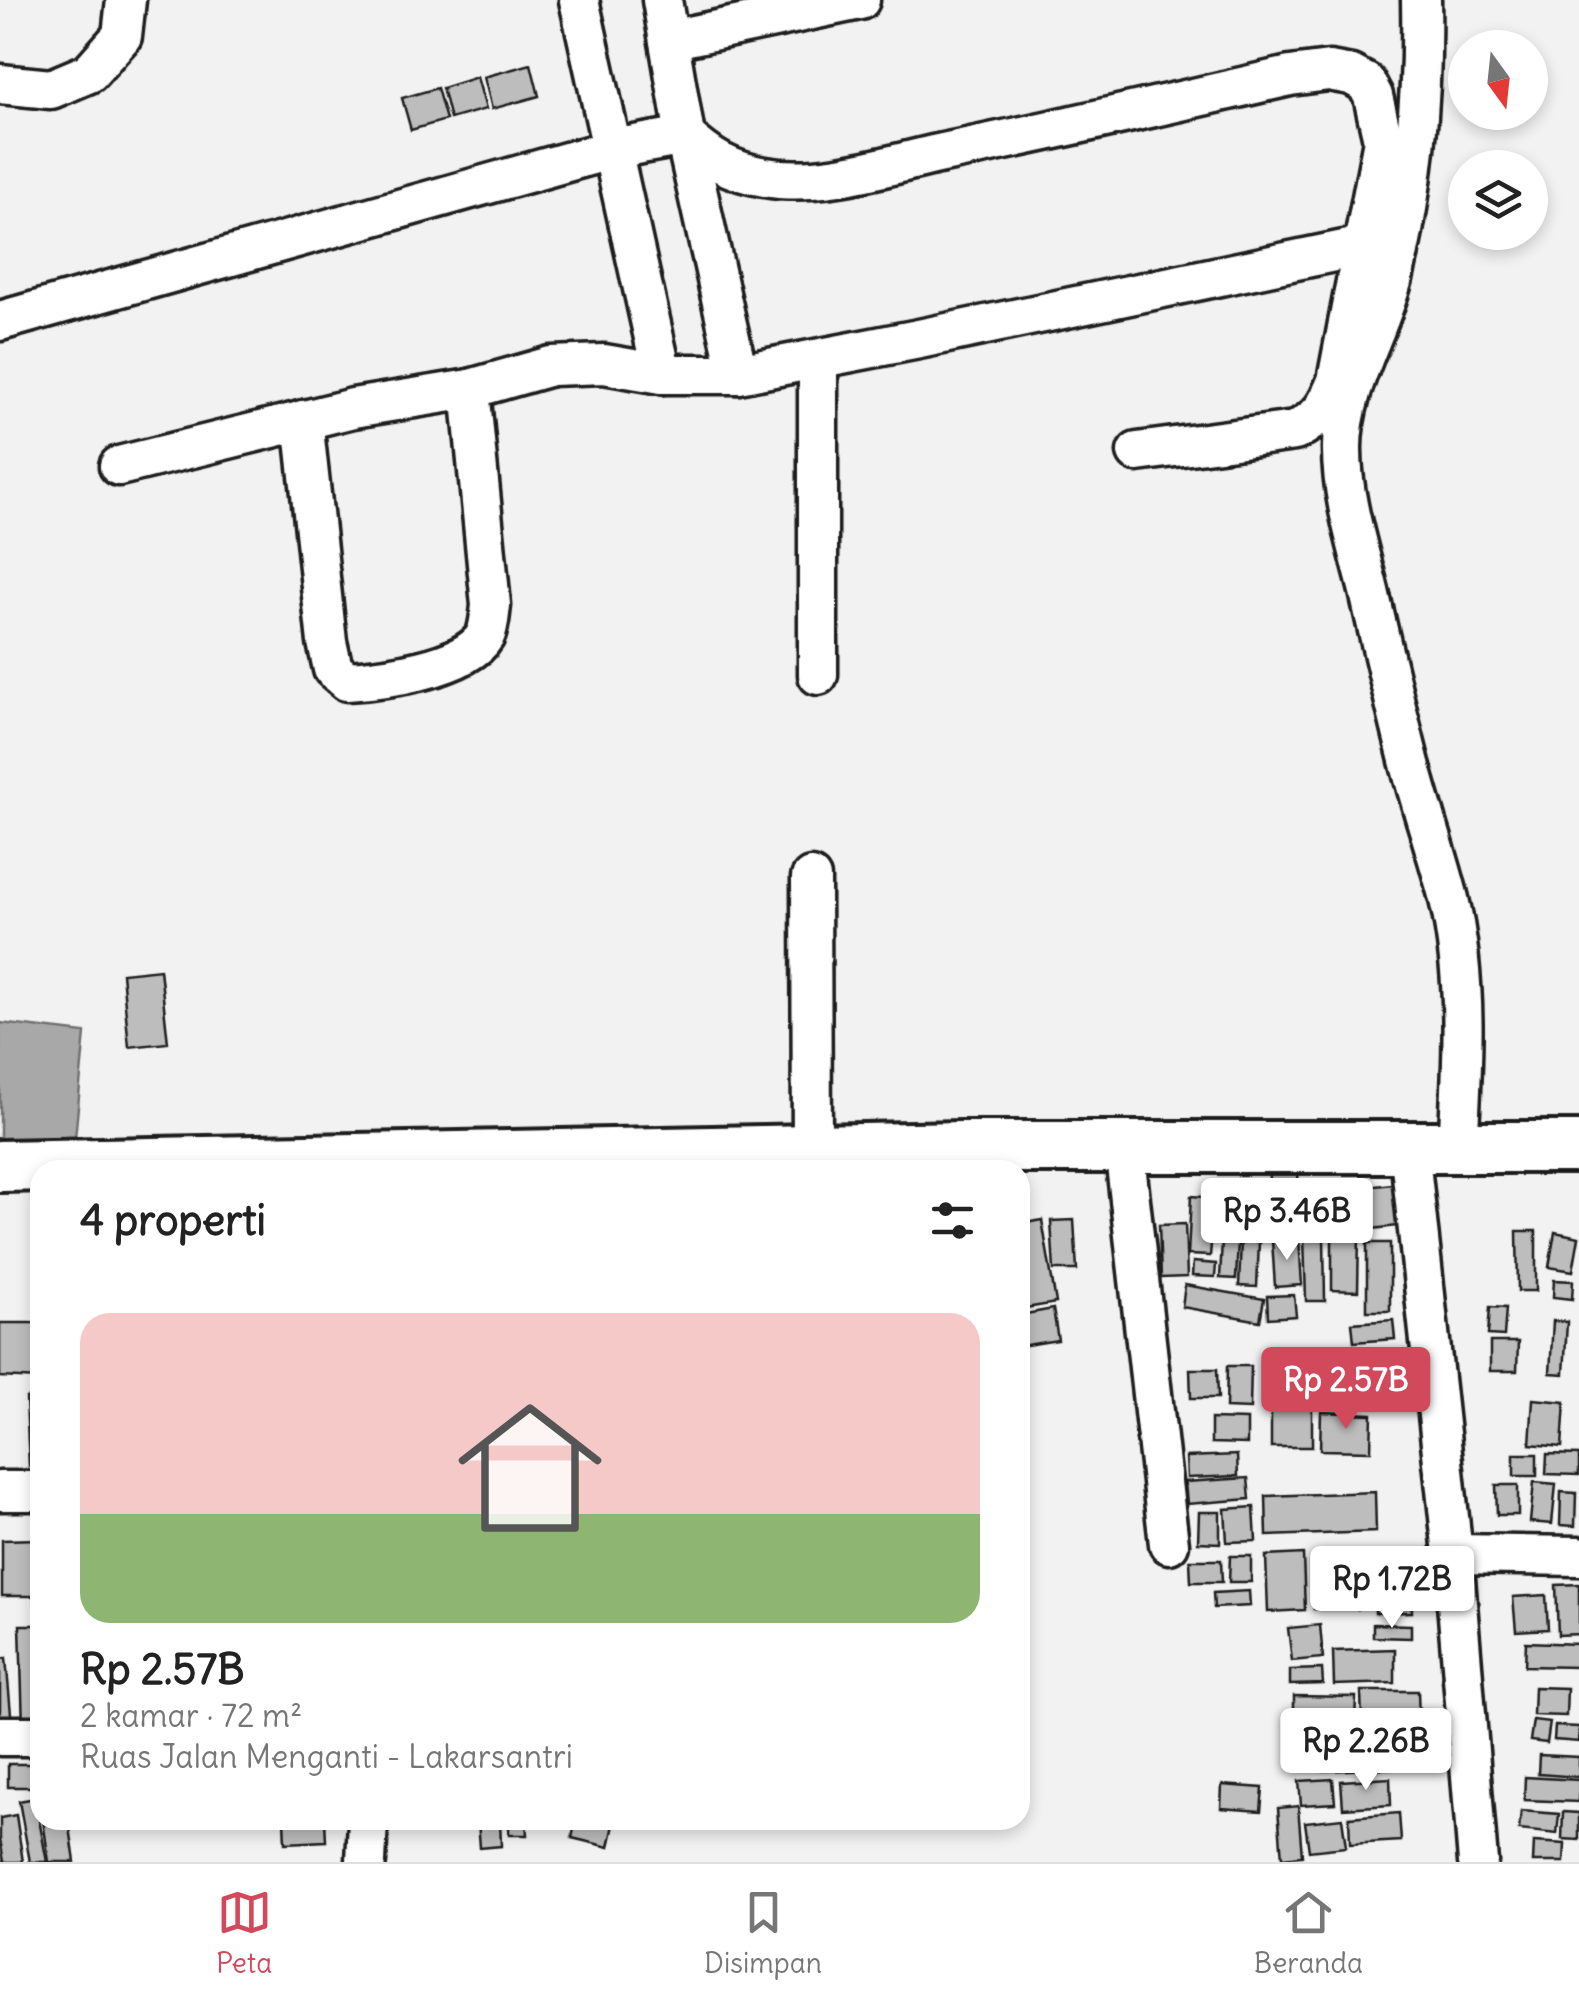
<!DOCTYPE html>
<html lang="id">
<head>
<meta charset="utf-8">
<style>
	:root { --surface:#fff; --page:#f6f6f6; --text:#222; --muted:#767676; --line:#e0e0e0; --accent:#d1495b }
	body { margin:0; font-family:Delius,sans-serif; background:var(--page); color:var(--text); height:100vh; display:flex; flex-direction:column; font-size:38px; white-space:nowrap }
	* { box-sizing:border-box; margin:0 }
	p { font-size:32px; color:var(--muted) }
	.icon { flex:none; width:55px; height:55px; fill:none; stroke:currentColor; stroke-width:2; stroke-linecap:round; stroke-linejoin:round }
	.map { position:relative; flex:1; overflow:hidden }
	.drawer { position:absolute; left:30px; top:1160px; width:1000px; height:670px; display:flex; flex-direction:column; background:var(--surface); border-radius:30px; box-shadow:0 5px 15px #0003 }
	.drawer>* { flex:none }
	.needle { width:65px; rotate:165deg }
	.buttons { position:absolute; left:1448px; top:30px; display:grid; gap:20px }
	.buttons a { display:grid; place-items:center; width:100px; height:100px; border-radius:50%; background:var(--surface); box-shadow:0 5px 15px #0003; font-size:50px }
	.price { position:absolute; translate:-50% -85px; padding:0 22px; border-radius:10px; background:#fff; color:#222; font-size:32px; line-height:65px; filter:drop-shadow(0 2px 5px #0008) }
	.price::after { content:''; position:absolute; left:50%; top:60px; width:30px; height:22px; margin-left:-15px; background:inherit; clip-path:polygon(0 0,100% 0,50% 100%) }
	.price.active { background:var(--accent); color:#fff }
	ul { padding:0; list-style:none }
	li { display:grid; align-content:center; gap:20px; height:530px; padding:0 50px }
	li+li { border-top:2px solid var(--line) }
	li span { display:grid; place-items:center; height:310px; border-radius:30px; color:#555 }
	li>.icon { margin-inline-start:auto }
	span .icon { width:180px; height:180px; fill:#fffc; stroke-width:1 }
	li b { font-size:42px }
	h2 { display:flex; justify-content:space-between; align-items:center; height:120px; padding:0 50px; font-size:42px }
	.tab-bar { display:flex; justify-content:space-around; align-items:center; height:140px; border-top:2px solid var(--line); background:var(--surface); font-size:28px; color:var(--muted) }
	.tab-bar a { display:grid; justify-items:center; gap:5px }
	.tab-bar .active { color:var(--accent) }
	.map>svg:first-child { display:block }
</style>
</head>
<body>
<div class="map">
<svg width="1579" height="1862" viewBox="0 0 1579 1862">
	<rect width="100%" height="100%" fill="#f2f2f2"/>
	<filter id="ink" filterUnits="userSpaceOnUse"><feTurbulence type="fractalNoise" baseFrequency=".01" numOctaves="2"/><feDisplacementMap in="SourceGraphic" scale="20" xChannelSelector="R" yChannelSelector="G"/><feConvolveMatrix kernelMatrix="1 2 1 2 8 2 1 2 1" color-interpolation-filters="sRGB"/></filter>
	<g filter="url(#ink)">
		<path fill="#a8a8a8" stroke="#707070" stroke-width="2.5" d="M0 1023 85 1033 74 1149H0Z"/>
		<g fill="#bdbdbd" stroke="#1c1c1c" stroke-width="2.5">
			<path d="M531 64 539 96 492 109 484 77Z"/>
			<path d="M477 77 486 109 450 119 442 88Z"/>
			<path d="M437 88 446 120 411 130 402 98Z"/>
			<path d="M160 969 168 1043 129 1047 122 973Z"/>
			<path d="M1297 1166 1303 1221 1274 1224 1268 1169Z"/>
			<rect x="1337" y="1181" width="24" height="42"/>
			<path d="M1393 1184 1398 1226 1372 1229 1366 1187Z"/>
			<path d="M1191 1196 1215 1198 1210 1256 1188 1255Z"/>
			<path d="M1226 1209 1261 1211 1259 1230 1224 1228Z"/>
			<path d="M1042 1220 1056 1303 1020 1309V1224Z"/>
			<path d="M1074 1220 1077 1270H1054L1051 1221Z"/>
			<path d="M1185 1224 1187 1277 1161 1278 1159 1225Z"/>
			<path d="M1517 1231H1536V1291H1518Z"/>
			<path d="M1555 1232 1579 1237 1573 1271 1549 1267Z"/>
			<path d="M1332 1233H1359L1358 1291 1332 1290Z"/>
			<path d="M1304 1236H1324L1325 1301H1306Z"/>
			<path d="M1299 1238 1302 1285 1275 1287 1272 1240Z"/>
			<path d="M1222 1240 1238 1241 1236 1279 1220 1278Z"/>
			<path d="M1241 1241 1259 1242 1257 1287 1239 1286Z"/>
			<rect x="1367" y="1243" width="23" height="68"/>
			<path d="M1193 1262 1216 1264 1215 1277 1192 1276Z"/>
			<path d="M1554 1280 1573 1281 1572 1299 1553 1297Z"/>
			<path d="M1185 1285 1264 1299 1260 1321 1182 1307Z"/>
			<path d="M1294 1295 1296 1316 1268 1318 1267 1296Z"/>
			<path d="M1490 1307 1506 1308 1504 1336 1488 1335Z"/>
			<path d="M1053 1309 1058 1340 1020 1346V1315Z"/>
			<path d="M1393 1320 1395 1339 1354 1342 1352 1323Z"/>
			<path d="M1553 1321 1567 1322 1564 1374 1550 1373Z"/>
			<path d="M0 1323H40V1379L0 1377Z"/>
			<path d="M1490 1342H1518L1517 1371H1490Z"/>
			<path d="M1289 1363 1381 1366 1380 1397 1288 1394Z"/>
			<path d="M1227 1366H1251L1250 1409 1226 1408Z"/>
			<path d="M1190 1369H1217L1218 1398H1191Z"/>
			<path d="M40 1397V1466H29L26 1398Z"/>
			<path d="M1533 1399 1565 1402 1562 1447 1530 1444Z"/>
			<rect x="1271" y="1400" width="41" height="47"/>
			<path d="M1321 1412 1372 1414 1371 1451 1320 1450Z"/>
			<path d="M1211 1419 1247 1420V1444L1211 1443Z"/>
			<rect x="1514" y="1454" width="23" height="22"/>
			<path d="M1547 1454 1579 1455V1475L1546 1474Z"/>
			<path d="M1237 1455 1238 1476 1187 1478 1186 1457Z"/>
			<path d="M1248 1478 1250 1499 1187 1504 1185 1482Z"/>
			<path d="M1534 1482 1556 1484 1552 1524 1530 1522Z"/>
			<path d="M1496 1485H1518V1515H1497Z"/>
			<path d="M1375 1492 1376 1532 1267 1536 1266 1496Z"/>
			<path d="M1561 1492 1576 1493 1575 1526 1560 1525Z"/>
			<path d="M1254 1507 1256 1541 1227 1542 1225 1509Z"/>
			<path d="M1199 1512H1220V1543L1198 1542Z"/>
			<path d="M40 1539V1596H2V1540Z"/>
			<path d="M1303 1554 1305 1610 1268 1612 1266 1556Z"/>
			<path d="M1230 1556H1251V1582H1229Z"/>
			<path d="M1190 1560H1221L1222 1582H1191Z"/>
			<path d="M1315 1576H1358V1609H1314Z"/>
			<path d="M1579 1584V1634L1558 1635 1556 1585Z"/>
			<path d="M1411 1587 1412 1612 1375 1613V1588Z"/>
			<path d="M1249 1591 1250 1606 1214 1608 1213 1593Z"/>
			<path d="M1546 1595 1548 1629 1516 1631 1513 1597Z"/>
			<path d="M1373 1624 1411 1625V1638L1373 1637Z"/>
			<path d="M20 1625H40V1728H23Z"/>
			<path d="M1320 1625 1323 1658 1292 1661 1288 1628Z"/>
			<path d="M1526 1642 1578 1644 1577 1667 1525 1666Z"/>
			<path d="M1395 1649V1683L1334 1685 1333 1651Z"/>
			<path d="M6 1658 12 1725 0 1727V1659Z"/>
			<path d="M1322 1669 1323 1684 1290 1685V1670Z"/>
			<path d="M1534 1687 1567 1688 1566 1716 1533 1715Z"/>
			<path d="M1361 1691H1418L1419 1722H1362Z"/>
			<path d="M1294 1696 1356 1697 1355 1721 1294 1720Z"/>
			<path d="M1533 1720 1550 1722 1547 1743 1530 1741Z"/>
			<path d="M1555 1726 1579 1727V1742L1554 1740Z"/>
			<path d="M1423 1727 1424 1767 1319 1771 1317 1730Z"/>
			<path d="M1539 1755 1579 1757V1777L1538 1774Z"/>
			<rect x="8" y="1764" width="32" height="23"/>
			<path d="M1525 1777 1579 1780V1802L1524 1800Z"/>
			<path d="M1390 1778 1391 1805 1343 1808 1341 1781Z"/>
			<path d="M1333 1779 1335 1803 1301 1805 1299 1781Z"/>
			<path d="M1222 1785 1263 1788 1261 1811 1221 1808Z"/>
			<path d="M35 1798 47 1862H30L19 1801Z"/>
			<path d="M1298 1806 1302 1856 1282 1858 1278 1808Z"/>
			<path d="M1521 1811 1559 1814 1557 1834 1519 1830Z"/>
			<path d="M1563 1812 1579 1813V1840L1562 1839Z"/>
			<path d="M1399 1813 1401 1841 1350 1844 1349 1817Z"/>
			<path d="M16 1815 23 1862H4L0 1839V1818Z"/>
			<path d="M1342 1818 1346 1847 1309 1851 1305 1822Z"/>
			<path d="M43 1820H69L75 1862H49Z"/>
			<path d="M284 1820H325L326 1841 285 1843Z"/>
			<path d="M478 1820H500L501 1846 480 1848Z"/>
			<path d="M509 1820H526L527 1835H509Z"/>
			<path d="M576 1820H615L609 1847 572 1838Z"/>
			<path d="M1534 1842 1565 1844 1564 1862H1533Z"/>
		</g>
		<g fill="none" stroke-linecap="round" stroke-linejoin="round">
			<defs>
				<g id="minor">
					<path d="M579 0 662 374"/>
					<path d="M662 0 685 136 738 374"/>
					<path d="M1421 0C1423 90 1415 182 1395 270 1381 331 1341 387 1342 450 1342 497 1358 546 1369 591 1382 648 1395 704 1409 760 1421 807 1437 852 1449 899 1468 980 1463 1064 1458 1147"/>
					<path d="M669 40 860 0"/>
					<path d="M0 84 51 89 89 73 122 36 126 0"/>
					<path d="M0 321 613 149 685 136C710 159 730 171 765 177 820 187 884 166 938 154 1056 130 1173 103 1290 76L1329 71 1351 75 1366 83 1373 96 1383 140 1337 381C1326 408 1321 417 1295 431L1137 452"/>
					<path d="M303 420 327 642 333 669 347 681C382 679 465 669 485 636 489 628 490 614 491 605L470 389"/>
					<path d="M119 466 353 408 470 389 551 366 604 364 662 374H738L919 339 1363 246"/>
					<path d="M818 675V359"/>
					<path d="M811 878 812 1150"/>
					<path d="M1124 1147 1169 1544"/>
					<path d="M1409 1147 1453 1554 1478 1862"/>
					<path d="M0 1491H40"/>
					<path d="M1453 1554 1579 1556"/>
					<path d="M0 1736H40"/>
					<path d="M366 1862 368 1820"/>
				</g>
				<path id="major" d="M0 1166 962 1147H1579"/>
			</defs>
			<use href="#minor" stroke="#1c1c1c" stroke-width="45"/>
			<use href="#major" stroke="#1c1c1c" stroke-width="58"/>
			<use href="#minor" stroke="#fff" stroke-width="38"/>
			<use href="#major" stroke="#fff" stroke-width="50"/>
		</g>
	</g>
</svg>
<div class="buttons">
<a><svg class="needle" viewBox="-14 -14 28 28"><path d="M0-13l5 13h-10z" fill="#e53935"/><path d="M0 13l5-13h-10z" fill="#767676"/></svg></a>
<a><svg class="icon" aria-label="layers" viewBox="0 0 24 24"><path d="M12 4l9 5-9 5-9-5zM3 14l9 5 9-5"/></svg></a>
</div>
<b class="price" style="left:1287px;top:1263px">Rp 3.46B</b>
<b class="price active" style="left:1346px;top:1432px">Rp 2.57B</b>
<b class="price" style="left:1392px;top:1631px">Rp 1.72B</b>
<b class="price" style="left:1366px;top:1793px">Rp 2.26B</b>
<section class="drawer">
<h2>4 properti<svg class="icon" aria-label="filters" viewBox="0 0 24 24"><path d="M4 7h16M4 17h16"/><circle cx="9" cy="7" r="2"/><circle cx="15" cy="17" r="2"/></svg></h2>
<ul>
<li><span style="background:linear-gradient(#f6c9c9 65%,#8fb573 0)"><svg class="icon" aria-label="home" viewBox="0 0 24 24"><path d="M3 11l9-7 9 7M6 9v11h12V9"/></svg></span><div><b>Rp 2.57B</b><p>2 kamar · 72 m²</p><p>Ruas Jalan Menganti - Lakarsantri</p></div></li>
</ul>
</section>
</div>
<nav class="tab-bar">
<a class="active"><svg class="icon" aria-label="map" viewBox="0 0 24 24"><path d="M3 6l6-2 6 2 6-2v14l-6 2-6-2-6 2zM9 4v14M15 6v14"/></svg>Peta</a>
<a><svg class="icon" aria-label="saved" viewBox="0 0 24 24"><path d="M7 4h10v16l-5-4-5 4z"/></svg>Disimpan</a>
<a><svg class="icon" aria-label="home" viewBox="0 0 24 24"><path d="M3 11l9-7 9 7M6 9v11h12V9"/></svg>Beranda</a>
</nav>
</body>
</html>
